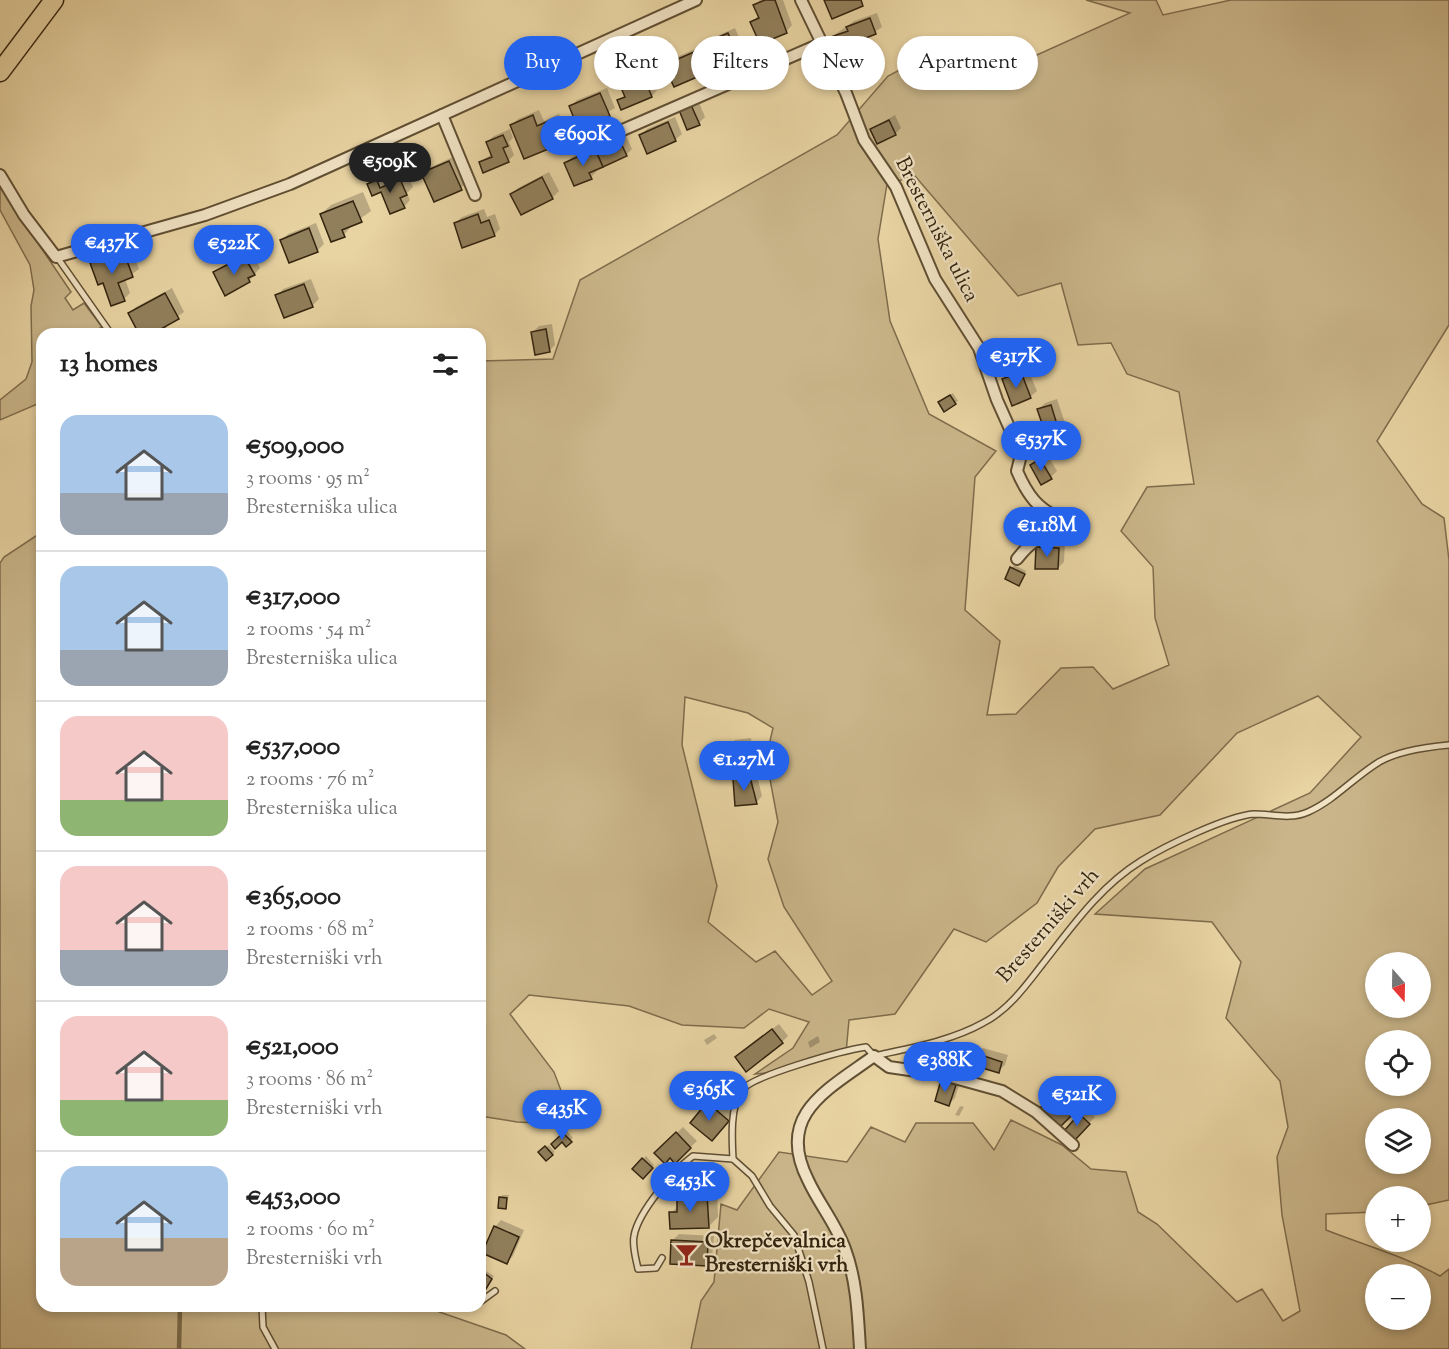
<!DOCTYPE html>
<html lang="en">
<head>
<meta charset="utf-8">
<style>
	:root { --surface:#fff; --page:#f6f6f6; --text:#222; --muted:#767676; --line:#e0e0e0; --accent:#2563eb }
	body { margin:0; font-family:"Sorts Mill Goudy",serif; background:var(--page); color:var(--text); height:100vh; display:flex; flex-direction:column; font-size:22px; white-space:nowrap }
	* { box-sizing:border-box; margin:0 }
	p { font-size:20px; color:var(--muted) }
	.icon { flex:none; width:33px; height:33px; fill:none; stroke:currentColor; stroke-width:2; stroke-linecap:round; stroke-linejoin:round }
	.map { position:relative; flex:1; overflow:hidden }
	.details { position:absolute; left:36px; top:328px; width:450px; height:984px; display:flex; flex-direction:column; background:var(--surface); border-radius:18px; box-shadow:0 3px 9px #0003 }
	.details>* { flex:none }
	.guide { position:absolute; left:504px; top:36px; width:570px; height:54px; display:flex; gap:12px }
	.needle { width:39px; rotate:160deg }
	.buttons { position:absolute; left:1365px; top:952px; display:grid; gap:12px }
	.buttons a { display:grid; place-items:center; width:66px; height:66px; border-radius:50%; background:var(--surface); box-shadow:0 3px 9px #0003; font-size:30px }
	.price { position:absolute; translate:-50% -51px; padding:0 14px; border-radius:21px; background:var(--accent); color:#fff; font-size:20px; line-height:39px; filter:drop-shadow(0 2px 3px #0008) }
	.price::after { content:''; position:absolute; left:50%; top:36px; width:18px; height:14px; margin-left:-9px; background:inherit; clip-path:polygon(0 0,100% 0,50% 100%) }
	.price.selected { background:#222; color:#fff }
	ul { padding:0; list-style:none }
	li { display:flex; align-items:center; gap:18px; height:150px; padding:0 24px }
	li+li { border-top:2px solid var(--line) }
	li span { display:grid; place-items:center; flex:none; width:168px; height:120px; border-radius:18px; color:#555 }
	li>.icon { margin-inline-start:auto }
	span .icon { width:72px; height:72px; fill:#fffc; stroke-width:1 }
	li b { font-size:26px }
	h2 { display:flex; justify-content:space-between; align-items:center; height:72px; padding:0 24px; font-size:26px }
	.tag { padding:0 21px; border-radius:27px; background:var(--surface); box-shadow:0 3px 9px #0003; font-size:21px; line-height:54px }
	.tag.selected { background:var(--accent); color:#fff }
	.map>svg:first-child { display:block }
</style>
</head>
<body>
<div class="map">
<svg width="1449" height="1349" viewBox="0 0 1449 1349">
	<rect width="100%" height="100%" fill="#e8d3a2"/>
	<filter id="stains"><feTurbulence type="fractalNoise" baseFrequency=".00333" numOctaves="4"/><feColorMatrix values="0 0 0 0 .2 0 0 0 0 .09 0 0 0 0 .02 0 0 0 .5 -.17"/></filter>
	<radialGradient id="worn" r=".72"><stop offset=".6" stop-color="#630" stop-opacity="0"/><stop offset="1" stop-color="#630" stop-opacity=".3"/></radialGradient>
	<g fill="#c9b589" stroke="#7e6c4c" stroke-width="1.5" fill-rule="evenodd">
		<path d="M1086 0H1156L1163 15 1231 0H1449V325L1377 441 1422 504 1444 518 1449 560V1200L1421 1206 1420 1197H1376L1375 1212 1326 1214V1230C1364 1245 1404 1256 1440 1276L1449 1269V1349H691L701 1301 714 1282 721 1204 737 1210 779 1152 847 1162 871 1127 905 1142 916 1123H973L994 1150 1011 1120 1062 1145 1091 1169 1126 1172 1138 1212 1157 1224 1237 1302 1262 1289 1283 1321 1300 1311 1282 1215 1277 1157 1288 1127 1280 1081 1226 1018 1241 962 1212 922 1095 914 1145 869 1310 793 1361 737 1318 696 1237 733 1160 815 1095 829 1058 867 1037 903 986 942 954 929 895 1014 849 1020 846 1053 781 1072 755 1074 793 1048 809 1022 769 1009 744 1028 682 1025 629 1006 529 995 510 1014 554 1072 568 1109 554 1124 517 1122 480 1116V361L553 359 580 280 837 135 888 76 924 57 967 68 1028 59 1130 13ZM915 176 1018 296 1061 283 1078 345 1111 343 1127 374 1179 392 1194 484 1147 487 1121 531 1153 567 1155 618 1169 665 1113 689 1093 667 1061 668 1016 714 987 715 1000 641 965 610 975 477 996 451 929 414 890 321 878 239 887 184ZM685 697 748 713 773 728 766 758 778 822 768 859 784 907 832 981 812 995 775 951 756 962 708 922 717 886 682 745ZM1376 963H1420V1008H1376ZM1376 1041H1420V1086H1376ZM1376 1119H1420V1164H1376ZM1376 1275H1420V1320H1376Z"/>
		<path d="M0 187 71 292 65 298 73 310 84 303 102 327 90 334H42V402L0 420V400L26 379 32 362 31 306 34 290 30 265 0 210Z"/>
		<path d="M42 532V1306L425 1307 506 1335 525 1349H0V563L4 557Z"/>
	</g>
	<g fill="#0003">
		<path d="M760 0H783L792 25 786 32 752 22 759 15 755 5Z"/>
		<path d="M877 13 882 27 854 46 830 38 854 21Z"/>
		<path d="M735 28 745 52 739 58 709 43 715 37Z"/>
		<path d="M700 47 709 66 703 73 666 65 672 59Z"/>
		<path d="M649 68 658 89 652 96 622 108 619 101 626 94 621 83 627 77Z"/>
		<path d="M607 88 615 108 596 119 598 123 592 130 570 107 577 100Z"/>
		<path d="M698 100 705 117 699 123 687 104Z"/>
		<path d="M539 110 544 121 559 114 568 135 562 142 512 125 518 119Z"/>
		<path d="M895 115 901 128 895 134 871 129Z"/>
		<path d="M675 117 682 134 675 140 641 135 647 129Z"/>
		<path d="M510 129 513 138 509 142 514 155 508 161 480 162 492 154 487 142 494 136Z"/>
		<path d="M625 134 632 149 626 155 596 168 597 171 591 177 566 163 572 157Z"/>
		<path d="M455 156 467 182 461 188 423 174 429 168Z"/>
		<path d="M549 172 559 191 552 198 522 213 512 194 518 188Z"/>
		<path d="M383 174 387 182 407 174 413 187 407 193 410 200 404 207 369 184Z"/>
		<path d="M363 192 371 211 353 224 344 235 321 214 331 205Z"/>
		<path d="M484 209 487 217 495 214 500 229 494 235 455 223 462 217Z"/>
		<path d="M316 223 324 244 318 250 290 261 282 240 288 234Z"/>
		<path d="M130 245 139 269 125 279 130 293 124 299 103 281 92 263 98 257Z"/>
		<path d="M251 251 260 268 249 281 215 273Z"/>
		<path d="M311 279 319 299 312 306 277 296 283 289Z"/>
		<path d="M172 288 184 312 165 325 167 328 160 334H141L130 313 136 307Z"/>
		<path d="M552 324 555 345 549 351 533 332 539 326Z"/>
		<path d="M107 325 112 334H93L98 330Z"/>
		<path d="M1027 367 1037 391 1030 397 1004 380 1010 373Z"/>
		<path d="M953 393 958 401 955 403 942 400Z"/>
		<path d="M1057 399 1065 423 1059 429 1047 433 1039 409 1045 403Z"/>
		<path d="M1047 454 1057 471 1051 477 1032 466Z"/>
		<path d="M1044 542H1065L1064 562 1058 568 1038 548Z"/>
		<path d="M1014 565 1026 571 1021 581 1012 568Z"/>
		<path d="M751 738 754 759 747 765 729 746 735 740Z"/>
		<path d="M756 772 762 796 756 803 734 779 740 773Z"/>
		<path d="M779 1024 788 1036 782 1042 743 1051Z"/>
		<path d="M714 1034 717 1038 707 1045 704 1040Z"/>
		<path d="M818 1036 820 1042 810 1048 808 1042Z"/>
		<path d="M983 1048 1008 1055 1005 1065 998 1071 977 1054Z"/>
		<path d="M949 1075 961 1079 955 1098 949 1104 943 1081Z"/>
		<path d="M1061 1076 1080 1095 1072 1104 1077 1108 1061 1124 1052 1097 1046 1092Z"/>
		<path d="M714 1097 734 1114 718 1133 708 1103Z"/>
		<path d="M960 1106 964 1107 959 1116 955 1115Z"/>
		<path d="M1086 1109 1095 1117 1081 1132 1080 1115Z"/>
		<path d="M683 1127 697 1141 675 1162 670 1156 656 1153Z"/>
		<path d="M567 1131 573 1138 566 1145 562 1140 553 1144Z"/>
		<path d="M549 1145 555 1152 547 1159 541 1152Z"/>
		<path d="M646 1156 654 1165 643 1177 634 1168Z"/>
		<path d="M688 1185H717L718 1217 708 1227 671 1213 679 1205 678 1195Z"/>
		<path d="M503 1195H509L505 1208 500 1197Z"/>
		<path d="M501 1220 524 1230 513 1256 507 1262 495 1227Z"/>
		<path d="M679 1234 714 1236 712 1258 706 1265 673 1240Z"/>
		<path d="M486 1271 494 1276 486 1287 480 1284V1279Z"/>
	</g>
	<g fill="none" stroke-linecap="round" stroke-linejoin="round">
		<path stroke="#7a6949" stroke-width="4.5" d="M179 1349 180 1306"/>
	</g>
	<g fill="#917f5b" stroke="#32230e" stroke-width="1.5">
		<path d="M765 0H775L787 33 760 44 750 22 759 18 753 5Z"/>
		<path d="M824 0H861L863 6 832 19Z"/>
		<path d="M870 18 876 34 853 43 855 48 834 55 828 38 848 31 846 27Z"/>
		<path d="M728 33 740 59 719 69 707 42Z"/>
		<path d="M694 52 704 74 674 87 664 65Z"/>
		<path d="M642 73 652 97 621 110 617 100 625 97 619 83Z"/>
		<path d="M600 93 610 116 590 124 593 131 581 136 569 106Z"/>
		<path d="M691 105 700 125 687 130 679 110Z"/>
		<path d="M533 115 537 126 553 119 563 143 524 159 510 125Z"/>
		<path d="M889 120 896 135 877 144 870 129Z"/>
		<path d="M668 122 676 141 647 154 639 135Z"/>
		<path d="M503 135 508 146 503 148 509 162 483 173 479 162 492 157 486 142Z"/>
		<path d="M619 139 627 156 603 167 595 149Z"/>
		<path d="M595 149 603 167 589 173 592 179 574 186 564 163Z"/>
		<path d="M449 161 462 190 434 202 421 173Z"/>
		<path d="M542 177 553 199 521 215 510 194Z"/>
		<path d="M400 179 407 195 400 198 405 208 390 214 381 192 372 196 367 184 377 180 380 188Z"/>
		<path d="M353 201 362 222 342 230 345 237 331 242 320 214Z"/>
		<path d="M478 214 481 223 489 220 495 236 462 248 454 223Z"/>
		<path d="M309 228 318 252 289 263 280 240Z"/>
		<path d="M123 250 133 277 118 283 125 301 111 306 103 283 98 285 90 263Z"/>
		<path d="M244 256 255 275 248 278 250 282 225 296 213 272Z"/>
		<path d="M304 284 313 307 284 318 275 295Z"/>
		<path d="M165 293 179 319 159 330 161 334H139L128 313Z"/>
		<path d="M546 329 550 352 535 355 531 332Z"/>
		<path d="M1021 372 1031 398 1012 406 1002 379Z"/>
		<path d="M950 395 956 404 944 412 938 402Z"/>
		<path d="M1051 405 1059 431 1046 435 1037 409Z"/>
		<path d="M1040 459 1052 479 1041 485 1030 465Z"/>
		<path d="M1036 547 1059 548 1058 569H1035Z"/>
		<path d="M1010 567 1025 574 1019 586 1005 579Z"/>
		<path d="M746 744 748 766 730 768 728 746Z"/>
		<path d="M750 777 757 804 735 806 733 779Z"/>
		<path d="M772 1029 783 1043 746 1072 735 1057Z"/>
		<path d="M975 1053 1002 1062 999 1073 972 1065Z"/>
		<path d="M941 1080 956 1085 949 1106 935 1101Z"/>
		<path d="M1053 1082 1075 1102 1067 1111 1072 1115 1061 1126 1039 1109 1050 1097 1044 1092Z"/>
		<path d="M707 1102 729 1121 712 1141 690 1123Z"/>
		<path d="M1079 1114 1090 1124 1075 1140 1064 1131Z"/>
		<path d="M676 1132 691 1148 675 1164 670 1158 665 1164 654 1153Z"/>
		<path d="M563 1133 572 1142 566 1147 562 1142 555 1149 551 1144Z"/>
		<path d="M545 1146 553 1155 546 1161 538 1152Z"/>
		<path d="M642 1158 653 1168 643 1179 632 1169Z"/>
		<path d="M707 1194 709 1228 670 1229 669 1212H677V1195Z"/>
		<path d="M499 1197 507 1198 506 1209 498 1208Z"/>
		<path d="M494 1226 519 1237 507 1264 482 1253Z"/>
		<path d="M671 1240 708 1242 707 1266 670 1264Z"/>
		<path d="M483 1272 492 1279 486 1289 480 1285Z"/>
	</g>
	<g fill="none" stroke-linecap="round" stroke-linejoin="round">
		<defs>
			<g id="lane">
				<path d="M57 257 111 334"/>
				<path d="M733 1159 752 1176 770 1206 794 1235 809 1282 823 1349"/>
				<path d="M662 1258 656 1268 638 1269C636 1259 632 1246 634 1236 638 1212 674 1170 693 1156L733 1159C732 1139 730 1108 741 1091 750 1076 845 1050 866 1047L874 1056C910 1048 951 1041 983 1023 1007 1011 1025 987 1041 966 1071 928 1099 887 1141 861 1165 846 1227 816 1254 814 1272 814 1290 820 1308 812 1335 800 1354 777 1379 762 1398 751 1427 747 1449 745"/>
				<path d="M480 1302 495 1291"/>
				<path d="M262 1306 263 1327 275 1349"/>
			</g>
			<g id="street">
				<path d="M801 0 846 93 864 140 896 187 935 279 979 348 997 400 1014 438 1020 459 1017 471C1027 494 1038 511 1063 519L1067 530 1064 534C1040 535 1031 541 1017 559"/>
				<path d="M442 115 475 195"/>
				<path d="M618 132 820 44"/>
				<path d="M0 175 24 215 56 257 205 215 290 184 696 0"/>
				<path d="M860 1349C858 1316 857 1281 845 1249 836 1224 819 1204 808 1180 775 1115 827 1090 874 1056L889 1067 944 1075 1002 1091 1036 1112 1073 1145"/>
			</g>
			<path id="primary" d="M0 72 54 0"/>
		</defs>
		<use href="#lane" stroke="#604f33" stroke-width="8"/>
		<use href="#street" stroke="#604f33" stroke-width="14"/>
		<use href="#primary" stroke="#32230e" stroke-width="21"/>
		<use href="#lane" stroke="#f0e2c3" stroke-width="5"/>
		<use href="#street" stroke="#f0e2c3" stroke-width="10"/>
		<use href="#primary" stroke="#e8d3a2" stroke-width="18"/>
	</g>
	<defs>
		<symbol id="bar-bare" viewBox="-9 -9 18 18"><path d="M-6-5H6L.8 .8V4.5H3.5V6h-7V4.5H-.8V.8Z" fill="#8f2418" stroke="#f0e2c3" stroke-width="2.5" paint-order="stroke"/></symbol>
	</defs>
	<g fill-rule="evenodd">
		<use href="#bar-bare" x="670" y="1238" width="33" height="33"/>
	</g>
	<g text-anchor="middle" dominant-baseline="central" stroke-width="4.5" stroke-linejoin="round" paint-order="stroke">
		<g font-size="21" fill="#32230e" stroke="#f0e2c3">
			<text transform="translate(936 230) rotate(63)">Bresterniška ulica</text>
			<text transform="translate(1049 926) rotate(-49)">Bresterniški vrh</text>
		</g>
		<g font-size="21" font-weight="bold" fill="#32230e" stroke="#f0e2c3" text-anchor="start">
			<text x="705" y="1242">Okrepčevalnica<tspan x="705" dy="24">Bresterniški vrh</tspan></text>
		</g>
	</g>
	<rect width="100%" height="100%" filter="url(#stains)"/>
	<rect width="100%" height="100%" fill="url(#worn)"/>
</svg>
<div class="buttons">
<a><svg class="needle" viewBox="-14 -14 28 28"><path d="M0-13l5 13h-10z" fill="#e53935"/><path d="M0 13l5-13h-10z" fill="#767676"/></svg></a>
<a><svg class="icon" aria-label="locate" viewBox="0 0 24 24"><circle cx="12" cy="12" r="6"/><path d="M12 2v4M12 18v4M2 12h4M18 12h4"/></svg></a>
<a><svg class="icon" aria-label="layers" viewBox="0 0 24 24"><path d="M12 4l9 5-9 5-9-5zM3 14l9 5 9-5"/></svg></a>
<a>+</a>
<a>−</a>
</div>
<b class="price" style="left:583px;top:167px">€690K</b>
<b class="price selected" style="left:390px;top:194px">€509K</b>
<b class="price" style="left:112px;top:275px">€437K</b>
<b class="price" style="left:234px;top:276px">€522K</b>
<b class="price" style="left:1016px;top:389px">€317K</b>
<b class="price" style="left:1041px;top:472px">€537K</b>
<b class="price" style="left:1047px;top:558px">€1.18M</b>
<b class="price" style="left:744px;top:792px">€1.27M</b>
<b class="price" style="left:945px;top:1093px">€388K</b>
<b class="price" style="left:709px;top:1122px">€365K</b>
<b class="price" style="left:1077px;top:1127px">€521K</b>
<b class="price" style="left:562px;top:1141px">€435K</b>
<b class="price" style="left:690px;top:1213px">€453K</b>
<div class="guide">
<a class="tag selected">Buy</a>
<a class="tag">Rent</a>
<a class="tag">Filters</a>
<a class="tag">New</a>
<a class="tag">Apartment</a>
</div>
<section class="details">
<h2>13 homes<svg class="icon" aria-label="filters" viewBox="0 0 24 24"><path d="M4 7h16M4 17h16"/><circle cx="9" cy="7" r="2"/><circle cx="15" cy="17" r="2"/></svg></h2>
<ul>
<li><span style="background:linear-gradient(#a9c7e8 65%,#9aa5b1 0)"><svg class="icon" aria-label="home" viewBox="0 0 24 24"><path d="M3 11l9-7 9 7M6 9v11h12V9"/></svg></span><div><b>€509,000</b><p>3 rooms · 95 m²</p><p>Bresterniška ulica</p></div></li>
<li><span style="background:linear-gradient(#a9c7e8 70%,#9aa5b1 0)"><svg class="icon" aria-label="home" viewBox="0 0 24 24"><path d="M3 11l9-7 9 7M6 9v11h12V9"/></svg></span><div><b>€317,000</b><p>2 rooms · 54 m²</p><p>Bresterniška ulica</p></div></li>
<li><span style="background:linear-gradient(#f6c9c9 70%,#8fb573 0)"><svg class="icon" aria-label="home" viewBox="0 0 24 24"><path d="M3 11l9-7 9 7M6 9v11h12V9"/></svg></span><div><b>€537,000</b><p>2 rooms · 76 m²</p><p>Bresterniška ulica</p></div></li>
<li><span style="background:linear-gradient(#f6c9c9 70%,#9aa5b1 0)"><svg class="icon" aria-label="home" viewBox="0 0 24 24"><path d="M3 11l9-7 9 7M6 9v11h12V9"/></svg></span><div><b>€365,000</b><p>2 rooms · 68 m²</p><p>Bresterniški vrh</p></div></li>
<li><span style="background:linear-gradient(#f6c9c9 70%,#8fb573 0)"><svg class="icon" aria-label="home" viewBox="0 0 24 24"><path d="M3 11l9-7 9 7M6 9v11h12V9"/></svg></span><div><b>€521,000</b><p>3 rooms · 86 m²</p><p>Bresterniški vrh</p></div></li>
<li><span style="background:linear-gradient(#a9c7e8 60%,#b9a48a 0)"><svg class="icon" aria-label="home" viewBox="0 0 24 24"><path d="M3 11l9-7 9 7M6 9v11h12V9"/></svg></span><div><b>€453,000</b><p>2 rooms · 60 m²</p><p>Bresterniški vrh</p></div></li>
</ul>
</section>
</div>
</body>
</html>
